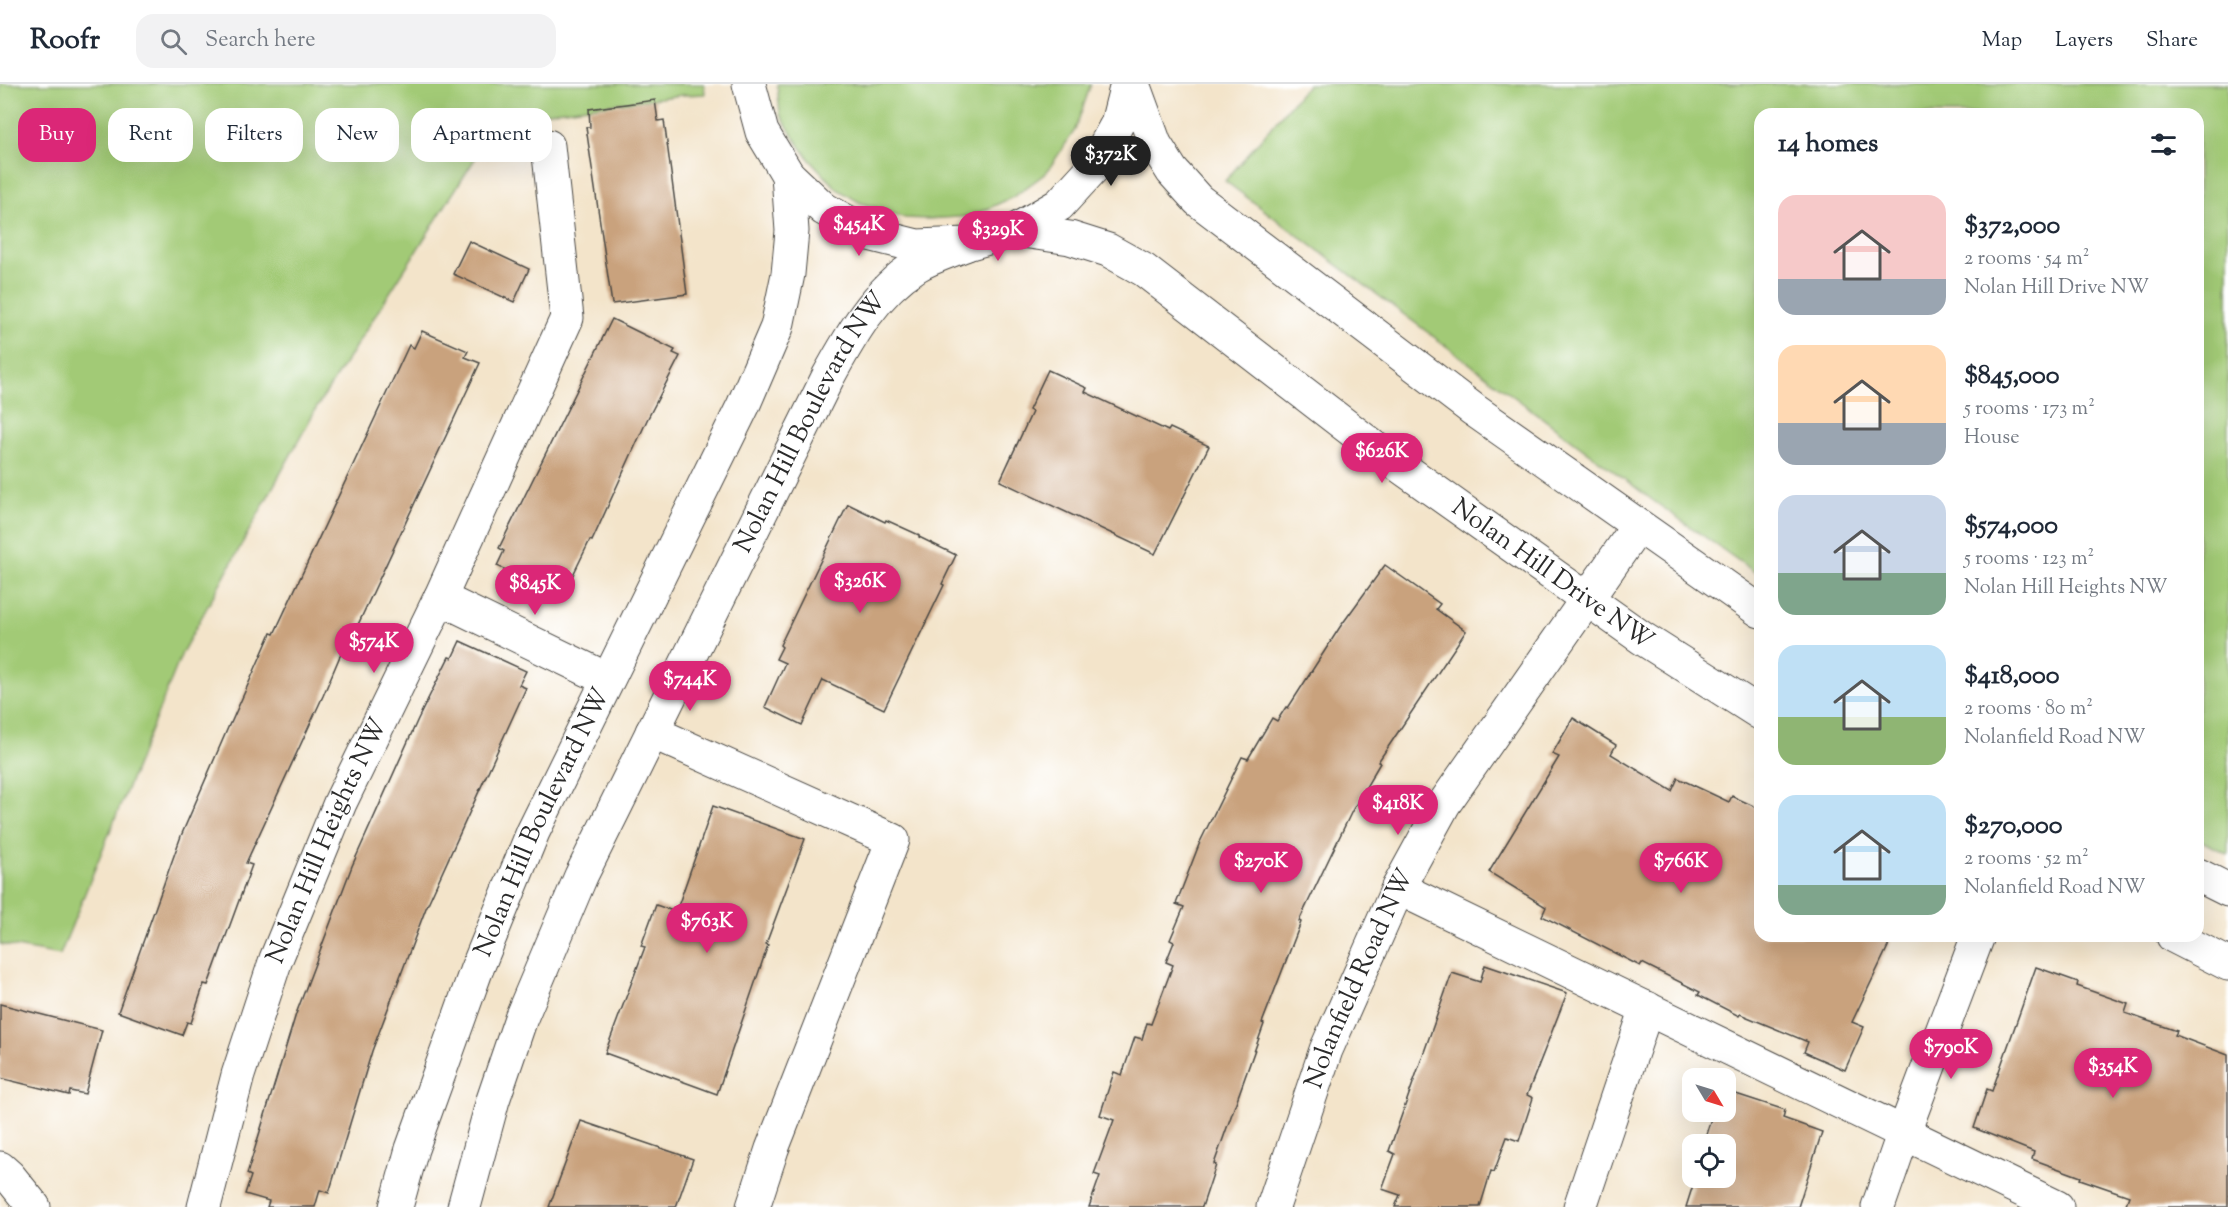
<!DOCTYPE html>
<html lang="en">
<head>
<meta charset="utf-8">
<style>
	:root { --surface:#fff; --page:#f2f2f3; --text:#1f2937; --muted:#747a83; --line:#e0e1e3; --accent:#db2777 }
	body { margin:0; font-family:"Sorts Mill Goudy",serif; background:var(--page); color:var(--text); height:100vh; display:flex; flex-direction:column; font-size:22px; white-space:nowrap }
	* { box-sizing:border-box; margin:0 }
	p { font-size:20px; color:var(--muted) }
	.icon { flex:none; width:33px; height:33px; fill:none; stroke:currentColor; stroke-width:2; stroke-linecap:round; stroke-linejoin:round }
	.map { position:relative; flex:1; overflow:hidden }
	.details { position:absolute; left:1754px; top:24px; width:450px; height:834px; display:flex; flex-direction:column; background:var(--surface); border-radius:18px; box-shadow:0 6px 24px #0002 }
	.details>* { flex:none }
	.guide { position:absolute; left:18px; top:24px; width:570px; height:54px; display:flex; gap:12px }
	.needle { width:39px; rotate:128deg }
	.tools { position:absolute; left:1682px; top:984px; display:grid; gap:12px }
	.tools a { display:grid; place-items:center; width:54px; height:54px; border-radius:12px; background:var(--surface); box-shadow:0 6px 24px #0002; font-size:30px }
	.price { position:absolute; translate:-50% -51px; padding:0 14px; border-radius:21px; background:var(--accent); color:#fff; font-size:20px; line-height:39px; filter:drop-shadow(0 2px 3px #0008) }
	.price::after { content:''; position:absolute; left:50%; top:36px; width:18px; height:14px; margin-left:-9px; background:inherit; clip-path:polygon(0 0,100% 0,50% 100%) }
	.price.selected { background:#222; color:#fff }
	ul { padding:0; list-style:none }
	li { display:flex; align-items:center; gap:18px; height:150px; padding:0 24px }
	li span { display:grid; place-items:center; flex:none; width:168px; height:120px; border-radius:18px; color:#555 }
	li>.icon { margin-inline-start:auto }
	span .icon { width:72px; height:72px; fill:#fffc; stroke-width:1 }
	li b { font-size:26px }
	h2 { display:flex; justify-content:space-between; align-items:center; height:72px; padding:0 24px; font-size:26px }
	.pill { padding:0 21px; border-radius:18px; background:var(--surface); box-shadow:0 6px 24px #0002; font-size:21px; line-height:54px }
	.pill.selected { background:var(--accent); color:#fff }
	header { display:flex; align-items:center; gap:36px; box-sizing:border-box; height:84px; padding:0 30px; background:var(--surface); border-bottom:2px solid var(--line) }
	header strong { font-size:28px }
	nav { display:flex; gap:33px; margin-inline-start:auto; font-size:21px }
	.search { width:420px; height:54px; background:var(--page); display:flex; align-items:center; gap:15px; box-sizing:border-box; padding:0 21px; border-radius:18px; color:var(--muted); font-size:22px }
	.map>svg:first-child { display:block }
</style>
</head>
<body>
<header>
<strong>Roofr</strong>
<div class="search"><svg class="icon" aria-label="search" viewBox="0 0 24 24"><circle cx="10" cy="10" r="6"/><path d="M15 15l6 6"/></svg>Search here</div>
<nav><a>Map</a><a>Layers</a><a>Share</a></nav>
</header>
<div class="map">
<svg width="2228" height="1123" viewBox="0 0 2228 1123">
	<rect width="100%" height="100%" fill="#fff"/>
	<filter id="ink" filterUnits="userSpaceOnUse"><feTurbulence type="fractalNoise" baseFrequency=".0167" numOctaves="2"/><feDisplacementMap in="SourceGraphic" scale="12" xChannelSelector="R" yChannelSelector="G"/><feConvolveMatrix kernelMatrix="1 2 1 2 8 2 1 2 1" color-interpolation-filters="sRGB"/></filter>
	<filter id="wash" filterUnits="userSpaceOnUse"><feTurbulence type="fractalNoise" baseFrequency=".008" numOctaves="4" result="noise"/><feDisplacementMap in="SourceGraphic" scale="24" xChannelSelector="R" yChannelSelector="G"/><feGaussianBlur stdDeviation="1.35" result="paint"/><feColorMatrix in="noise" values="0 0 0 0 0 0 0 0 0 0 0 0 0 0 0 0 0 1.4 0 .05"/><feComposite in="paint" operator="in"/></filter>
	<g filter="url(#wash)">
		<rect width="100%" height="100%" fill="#f3e4ca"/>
		<g fill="#a2ca76" stroke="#667a50" stroke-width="1.5">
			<path d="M0 0H704L705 10 683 11 501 34 317 323 182 569 60 871 0 860Z"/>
			<path d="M777 0H1091L1075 46 1046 89 1013 113 972 132 928 135 905 134 859 118 837 105 810 76 794 54 780 30Z"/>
			<path d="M1308 0H2228V771L2198 755V30H1760L1759 491 1655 418 1225 97Z"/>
		</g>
		<g id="blocks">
			<g fill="#c9a27d">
				<path d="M655 16 658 37 664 36 687 210 612 220 586 43H590L589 25Z"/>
				<path d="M469 157 529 185 514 218 453 190Z"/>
				<path d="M612 235 675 266 673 269 680 272 647 336 592 457 590 456 572 493 568 491 556 514 517 495 519 492 497 482 504 467 499 464Z"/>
				<path d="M422 247 468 267 465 273 480 279 355 547 351 546 323 612 246 779 252 781 208 901 204 900 191 939 187 938 182 951 118 928 181 752 230 639H231L271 549 274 550 409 261 414 264Z"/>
				<path d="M1048 286 1087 304 1085 308 1168 347 1170 344 1209 362 1155 470 1000 397 1032 328 1029 326Z"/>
				<path d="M848 420 885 438 886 436 919 451V453L956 471 942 500 944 501 884 625 823 596 802 641 765 623 785 579 776 575 782 563 780 561Z"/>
				<path d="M1385 481 1440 520 1436 525 1466 547 1378 678 1380 679 1352 727 1299 837 1301 838 1262 939 1264 940 1214 1080 1216 1081 1202 1123H1089L1100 1092 1094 1090 1114 1036 1100 1031 1114 988 1122 991 1135 953 1142 955 1147 939 1151 940 1173 881 1166 878 1174 858 1170 856 1184 823 1176 820 1200 758 1242 673 1248 675 1272 634 1277 637 1286 623 1288 624 1340 543Z"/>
				<path d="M460 557 526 587 519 601 526 604 426 824 372 967 329 1109 320 1106 315 1123H267L269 1117 245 1110 251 1092 247 1090 296 930 352 782 418 635 449 573 452 574Z"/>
				<path d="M1573 634 1616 661 1611 670 1672 707 1678 694 1729 718 1732 712 1760 725V852H1893L1852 938 1864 943 1845 986 1804 968 1808 958 1740 930 1739 932 1698 911 1700 908 1642 879 1640 882 1542 832 1546 823 1489 788 1559 673 1552 670Z"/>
				<path d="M713 722 805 755 766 860 768 861 717 1010 605 969 645 863 641 862 656 821 676 828Z"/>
				<path d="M1485 881 1567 909 1527 1011 1533 1014 1519 1057 1507 1053 1494 1088 1491 1087 1480 1123H1395L1400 1111 1382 1105 1395 1070 1389 1067 1452 889 1480 898Z"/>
				<path d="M2036 883 2078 898 2077 902 2128 920 2125 929 2177 947 2175 951 2228 971V1123H2125L2129 1112 2080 1095 2081 1093 2032 1075 2034 1068 1974 1044 1987 1005 1992 1007Z"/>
				<path d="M0 920 102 946 85 1010 70 1007 69 1011 0 994Z"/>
				<path d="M1733 1009 1785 1026 1783 1034 1822 1048 1798 1123H1686L1693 1101 1689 1100 1692 1090V1094H1725V1060H1703L1713 1028H1725V1011Z"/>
				<path d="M581 1037 693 1075 676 1123H549Z"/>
			</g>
		</g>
	</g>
	<g filter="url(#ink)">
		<use href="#blocks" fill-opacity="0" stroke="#494743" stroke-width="1.5"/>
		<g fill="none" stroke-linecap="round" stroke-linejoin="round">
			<defs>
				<g id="minor">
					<path d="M749 0 762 48 788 91 824 125 869 150 917 162 967 160 1016 146 1059 121 1093 84 1117 40 1127 0"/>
					<path d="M1133 0 1155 60 1172 87 1198 116 1474 326 1760 527"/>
					<path id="s1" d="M1016 146 1070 154 1108 166 1144 186 1380 368 1642 554 1760 629"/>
					<path d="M440 514 607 595"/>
					<path d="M652 648 893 756 772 1065 753 1123"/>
					<path d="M2198 791 2228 806"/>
					<path d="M1398 804 2057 1123"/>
					<path d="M2173 852 2228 880"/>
					<path d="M0 1084 9 1092 34 1123"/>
					<path id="s2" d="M204 1123 238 991 276 875 340 719 440 514 567 234 548 62"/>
					<path id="s3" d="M396 1123 412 1065 476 887 533 748 743 322 777 243 788 190 792 147 788 91"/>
					<path id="s4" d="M464 1123 493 1016 521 934 581 792 828 293C851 251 875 208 916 182 931 173 951 167 967 160"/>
					<path id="s5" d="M1273 1123 1326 966 1398 804 1444 720 1638 442"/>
					<path d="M1580 1123 1647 924"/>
					<path d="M1878 1123 1904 1048 1978 852"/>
				</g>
			</defs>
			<use href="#minor" stroke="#494743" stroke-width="35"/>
			<use href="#minor" stroke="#fff" stroke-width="33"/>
		</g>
	</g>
	<g text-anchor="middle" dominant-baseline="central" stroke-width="5" stroke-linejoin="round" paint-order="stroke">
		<g font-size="26" fill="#2b2b2b" stroke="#fff">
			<text stroke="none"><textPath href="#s4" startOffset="860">Nolan Hill Boulevard NW</textPath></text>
			<text stroke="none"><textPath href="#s1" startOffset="645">Nolan Hill Drive NW</textPath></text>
			<text stroke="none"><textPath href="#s3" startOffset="412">Nolan Hill Boulevard NW</textPath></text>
			<text stroke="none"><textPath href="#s2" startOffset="387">Nolan Hill Heights NW</textPath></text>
			<text stroke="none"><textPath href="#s5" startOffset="244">Nolanfield Road NW</textPath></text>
		</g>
	</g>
</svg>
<div class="tools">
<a><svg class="needle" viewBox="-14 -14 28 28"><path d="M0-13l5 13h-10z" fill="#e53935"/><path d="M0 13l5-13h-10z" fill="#747a83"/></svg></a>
<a><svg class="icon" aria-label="locate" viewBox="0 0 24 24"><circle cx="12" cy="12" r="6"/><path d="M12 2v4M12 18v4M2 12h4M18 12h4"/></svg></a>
</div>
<b class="price selected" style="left:1111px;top:103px">$372K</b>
<b class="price" style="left:859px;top:173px">$454K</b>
<b class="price" style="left:998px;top:178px">$329K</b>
<b class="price" style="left:1382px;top:400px">$626K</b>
<b class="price" style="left:860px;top:530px">$326K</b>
<b class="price" style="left:535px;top:532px">$845K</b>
<b class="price" style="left:374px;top:590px">$574K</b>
<b class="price" style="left:690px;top:628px">$744K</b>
<b class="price" style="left:1398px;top:752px">$418K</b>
<b class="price" style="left:1261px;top:810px">$270K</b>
<b class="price" style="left:1681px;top:810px">$766K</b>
<b class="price" style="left:707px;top:870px">$763K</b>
<b class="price" style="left:1951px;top:996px">$790K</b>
<b class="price" style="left:2113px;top:1015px">$354K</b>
<div class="guide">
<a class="pill selected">Buy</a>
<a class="pill">Rent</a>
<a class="pill">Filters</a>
<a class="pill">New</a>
<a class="pill">Apartment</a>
</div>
<section class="details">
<h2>14 homes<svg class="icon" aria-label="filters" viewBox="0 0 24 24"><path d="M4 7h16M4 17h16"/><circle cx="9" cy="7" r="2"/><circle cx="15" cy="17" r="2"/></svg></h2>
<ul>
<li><span style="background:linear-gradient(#f6c9c9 70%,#9aa5b1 0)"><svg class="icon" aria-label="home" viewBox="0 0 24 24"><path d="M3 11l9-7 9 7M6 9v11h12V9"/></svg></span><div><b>$372,000</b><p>2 rooms · 54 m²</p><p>Nolan Hill Drive NW</p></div></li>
<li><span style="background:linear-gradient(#ffd9b3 65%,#9aa5b1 0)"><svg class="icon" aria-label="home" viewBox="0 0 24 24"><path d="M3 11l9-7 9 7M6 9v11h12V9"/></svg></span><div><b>$845,000</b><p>5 rooms · 173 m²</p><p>House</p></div></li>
<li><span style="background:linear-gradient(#c9d6e8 65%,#7fa58c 0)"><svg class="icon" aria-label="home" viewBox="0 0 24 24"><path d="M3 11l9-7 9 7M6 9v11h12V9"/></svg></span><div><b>$574,000</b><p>5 rooms · 123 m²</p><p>Nolan Hill Heights NW</p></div></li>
<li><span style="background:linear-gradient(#bfe0f5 60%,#8fb573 0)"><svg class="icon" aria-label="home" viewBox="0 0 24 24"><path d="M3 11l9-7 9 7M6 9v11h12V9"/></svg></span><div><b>$418,000</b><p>2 rooms · 80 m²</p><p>Nolanfield Road NW</p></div></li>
<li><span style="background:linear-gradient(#bfe0f5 75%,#7fa58c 0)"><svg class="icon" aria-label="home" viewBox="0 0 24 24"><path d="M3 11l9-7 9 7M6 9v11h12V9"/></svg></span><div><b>$270,000</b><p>2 rooms · 52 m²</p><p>Nolanfield Road NW</p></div></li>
</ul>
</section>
</div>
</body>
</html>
